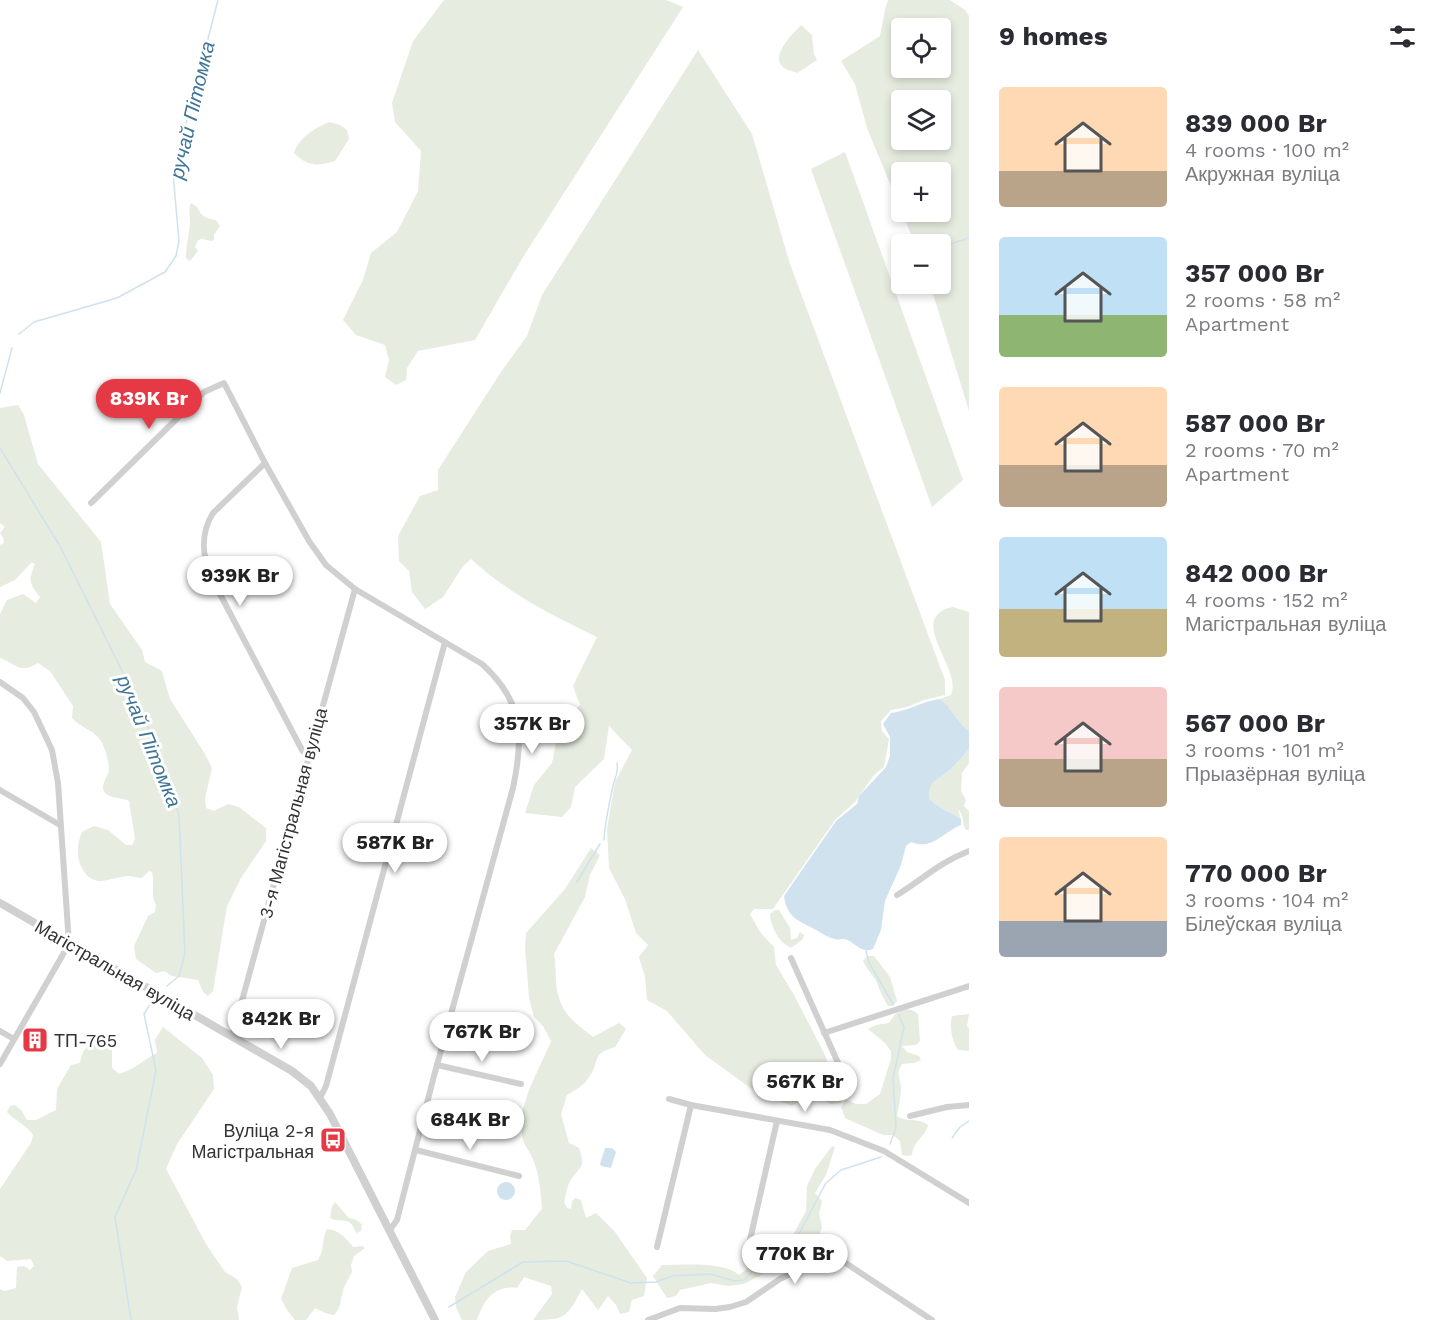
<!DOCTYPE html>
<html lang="en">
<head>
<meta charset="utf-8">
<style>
	:root { --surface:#fff; --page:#f2f2f3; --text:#2b2b33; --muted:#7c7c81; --accent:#e63946 }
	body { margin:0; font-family:"Work Sans",sans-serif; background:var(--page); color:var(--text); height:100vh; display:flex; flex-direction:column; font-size:22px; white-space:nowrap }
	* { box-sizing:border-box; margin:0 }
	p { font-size:20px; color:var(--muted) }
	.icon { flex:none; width:33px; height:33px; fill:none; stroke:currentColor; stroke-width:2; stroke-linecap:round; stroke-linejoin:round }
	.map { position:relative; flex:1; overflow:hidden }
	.drawer { display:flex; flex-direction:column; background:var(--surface); width:480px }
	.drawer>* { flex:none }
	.buttons { position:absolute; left:891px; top:18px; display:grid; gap:12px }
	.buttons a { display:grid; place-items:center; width:60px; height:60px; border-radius:6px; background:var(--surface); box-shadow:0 3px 9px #0003; font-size:30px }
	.price { position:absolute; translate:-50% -51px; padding:0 14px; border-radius:21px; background:#fff; color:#222; font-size:20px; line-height:39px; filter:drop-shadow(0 2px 3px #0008) }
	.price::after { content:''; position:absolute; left:50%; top:36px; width:18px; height:14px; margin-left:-9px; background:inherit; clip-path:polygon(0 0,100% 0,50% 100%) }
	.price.active { background:var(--accent); color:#fff }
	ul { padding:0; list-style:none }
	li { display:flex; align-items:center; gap:18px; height:150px; padding:0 30px }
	li span { display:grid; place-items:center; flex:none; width:168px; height:120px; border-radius:6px; color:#555 }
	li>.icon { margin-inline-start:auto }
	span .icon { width:72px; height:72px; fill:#fffc; stroke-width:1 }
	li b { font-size:26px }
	h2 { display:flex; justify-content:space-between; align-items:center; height:72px; padding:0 30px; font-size:26px }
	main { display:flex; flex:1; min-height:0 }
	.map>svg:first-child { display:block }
</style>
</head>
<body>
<main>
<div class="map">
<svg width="969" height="1320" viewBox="0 0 969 1320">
	<rect width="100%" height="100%" fill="#fff"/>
	<g fill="#e6ecdf" fill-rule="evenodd">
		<path d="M444 0H666L683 7 523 257 475 340 418 351 407 368 406 380 396 385 385 377 389 360 385 345 356 335 343 320 363 280 371 253 397 232 418 191 421 151 395 122 392 103 413 41Z"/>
		<path d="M888 0H950L965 10 969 16V411L930 284H940V244H915L867 128 855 84 841 61 880 36 885 10ZM902 28H940V68H902ZM902 100H940V140H902ZM902 172H940V212H902Z"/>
		<path d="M801 25 812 35 814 54 817 60 797 73C793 71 786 70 783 67 770 56 793 33 801 25Z"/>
		<path d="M698 50 752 134 790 264 945 680V695L924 700 907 707 891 710 881 721 882 731 889 739 884 767 874 775 855 802 835 820 773 909H754L750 914 760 932 774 947 776 965 794 995 825 1055 842 1103 830 1104 806 1088 792 1087 793 1094 801 1100 792 1106 756 1092 705 1055 667 1011 647 1000 645 977 639 957 648 945 636 933 625 899 609 868 607 829 615 782 632 750 609 726 604 759 575 787 571 807 562 817 525 813 534 785 552 763 559 727 580 705 573 686 597 637C552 615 509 594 471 559L463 566 443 597 425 609 412 592 409 571 399 561 398 536 420 496 438 490V470L501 372 527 336 542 295Z"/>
		<path d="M329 122 340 125 347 130 349 139 335 161C317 166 308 167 294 153 299 137 314 129 329 122Z"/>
		<path d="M845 152 963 480 932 507 811 169Z"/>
		<path d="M191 203 197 207C201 216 206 219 216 220L220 226 214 235V240L211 241 202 239 198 240 195 247 198 251 190 261 186 258C186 246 189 235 190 223 190 216 188 210 191 203Z"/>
		<path d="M18 405 24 415 38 464 101 542 110 604 142 650 145 662 162 671 170 699 205 754 212 768 205 798 206 808 214 811 228 804 239 807 266 828V841L241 878 227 906 213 991 208 996 203 992 198 980 172 976 164 971 156 973 136 959 134 946 148 916 155 912 156 905C150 895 155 883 152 872L149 871 142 878C138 878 132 876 128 876 107 878 92 891 80 864 76 854 78 841 82 832L94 826 108 830 126 845H132L135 839 129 801C122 797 108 799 104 791 100 785 109 775 109 769 109 762 105 747 101 741 94 730 81 728 72 718L73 706 50 671 38 663C20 674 18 665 0 658V614L7 600 23 594 36 603 40 597C29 583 28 581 35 564L32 562 15 580 0 587V545L4 543 3 537 0 533 5 527 0 523V408Z"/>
		<path d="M953 607 969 612V731C957 722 952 708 940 699L951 695C964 670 904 617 953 607Z"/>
		<path d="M969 749V763L962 773 961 791 966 800 964 806 969 811V830H966C961 823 966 819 958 809L961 819C950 811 938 809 929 798L930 787 932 782 951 769Z"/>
		<path d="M591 848 600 855 590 875 585 897 554 954C557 969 554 984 559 998 564 1016 579 1026 593 1037L619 1023 626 1029 615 1047C590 1054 601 1061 589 1077 584 1086 575 1090 567 1095L561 1114 569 1143 579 1148C585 1166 582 1165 572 1178 567 1184 566 1195 564 1202L567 1208 571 1209 572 1201 575 1198 581 1200 586 1218 596 1213 615 1232 647 1278 644 1296 632 1300 629 1312 620 1314 616 1305 608 1296 598 1310 582 1289C567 1317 566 1320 533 1320L552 1294 551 1286 524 1277 517 1288C493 1285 484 1300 477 1320H462L456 1307 455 1297 466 1272 488 1251 511 1244 510 1236 512 1230H525L542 1209C541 1192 539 1174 533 1159 531 1153 526 1148 524 1143 513 1109 539 1072 551 1041L543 1026 534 1017 529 998 525 947 526 933 565 889Z"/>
		<path d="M775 910H779L790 928 791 940 797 938 800 932 804 935 803 939 791 948C778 942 771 927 770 914Z"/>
		<path d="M867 956H874L890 977 897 1001 893 1006H888C883 998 880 991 877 983 875 977 867 970 863 961Z"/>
		<path d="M905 1009 912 1010 918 1014 920 1041 916 1045 902 1046 907 1052 919 1056 921 1060 914 1063 902 1064C895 1075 901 1079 901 1089 901 1098 898 1107 897 1116 906 1123 918 1117 928 1125 925 1138 914 1139 912 1155L907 1156 902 1155 900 1141 893 1135H883L845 1118 841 1107 846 1099 856 1104H866L880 1094 891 1059V1051L885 1043 868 1029 876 1025 889 1023 895 1014Z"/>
		<path d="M969 1014 967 1026 969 1028V1051L958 1050C952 1041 949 1027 952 1016Z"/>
		<path d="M163 1027 202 1058 213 1075 214 1089 177 1144 166 1169 206 1244 225 1272 237 1279 242 1287 237 1307 239 1320H0V1289L5 1291 16 1288 17 1267 24 1266 30 1270 34 1266 31 1259 7 1261 0 1256V1189L31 1143 33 1135C27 1125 15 1121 7 1112L10 1106 15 1105 22 1111 27 1120H36L56 1110 57 1089 71 1065 80 1063C82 1050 86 1046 97 1040L106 1042 112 1048V1068L119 1074C134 1070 143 1060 157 1053L155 1040Z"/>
		<path d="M832 1146 835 1147 826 1175 815 1193 822 1201 819 1214 822 1227 819 1236 802 1252 785 1258 769 1271 744 1284 728 1286 711 1283 680 1290 676 1296 667 1298 653 1276 662 1265C683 1265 724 1261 739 1275 754 1266 763 1244 777 1238 781 1237 788 1238 792 1237L806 1211 807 1186 815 1169Z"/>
		<path d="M335 1202 349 1218 354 1219 362 1224 361 1231 357 1233C354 1230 353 1224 349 1222 342 1219 337 1222 330 1218L332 1207Z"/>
		<path d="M327 1229C339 1230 346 1238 353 1247L362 1246 365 1248 354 1256 351 1265 352 1272 344 1287 339 1308 334 1315 325 1313 315 1308 306 1320H295L287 1310 281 1299 292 1268 318 1260C326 1247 321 1239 327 1229Z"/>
	</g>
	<g fill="#cfe2ee">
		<path d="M940 699C952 708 957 722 969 731V749L951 769 933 782 930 787 929 798C938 809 950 811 961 819V825C943 832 932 851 911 842L906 846 901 865 885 901 881 930 873 949C859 954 857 942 844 939 841 939 838 940 835 939 829 938 823 934 818 931 800 921 787 919 784 896L836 821 857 804 859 796 886 767 890 756V737L883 724 891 713C908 711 923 701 940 699Z"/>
		<path d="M605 1148H612L616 1152 611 1168 601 1166 600 1164Z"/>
		<circle cx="506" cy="1191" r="9"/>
	</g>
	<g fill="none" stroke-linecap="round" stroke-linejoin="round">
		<g stroke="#cfe2ee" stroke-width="1.5">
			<path d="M940 247 969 238"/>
			<path d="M19 334 34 322 117 298 165 272 176 256 179 241 173 174 218 0"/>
			<path d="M0 393 12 348"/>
			<path d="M0 448 61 548 142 711 179 815 185 954 179 976 167 986"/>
			<path d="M604 840C605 822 609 804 613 786 615 777 619 773 617 763"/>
			<path d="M577 882 600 844"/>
			<path d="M866 951 869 963 893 1004"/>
			<path d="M952 1138 960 1127 969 1121"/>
			<path d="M890 1144 896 1128 893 1079 904 1027 899 1015"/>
			<path d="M449 1307 523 1262 566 1261 631 1283 656 1282 672 1276 710 1274 735 1281 744 1280 751 1273 760 1257 796 1239 826 1183 841 1170 881 1157"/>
			<path d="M131 1320 115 1217 136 1170 156 1070 144 1014 152 1001"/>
		</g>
		<g stroke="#d0d0d0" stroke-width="6">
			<path d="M265 463 213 513C200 534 202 555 211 577L302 750 308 757"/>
			<path d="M91 503 204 392 224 383 265 463 309 541 326 565 355 589 482 664C524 702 524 736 513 788L434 1076 397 1220 389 1231"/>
			<path d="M0 682 23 698 34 712 52 750 58 783 69 944 0 1064"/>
			<path d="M0 790 60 825"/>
			<path d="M897 895C923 879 940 862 969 851"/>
			<path d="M791 958 839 1065"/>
			<path d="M0 1031 14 1039"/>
			<path d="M824 1033 969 986"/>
			<path d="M232 1037 355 589"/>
			<path d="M437 1065 521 1084"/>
			<path d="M320 1098 326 1086 445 642"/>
			<path d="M669 1099 691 1105 830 1130 884 1151 969 1203"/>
			<path d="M910 1116 947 1107 969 1105"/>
			<path d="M416 1150 519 1176"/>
			<path d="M657 1247 691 1105"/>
			<path d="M747 1253 777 1121"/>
			<path d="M648 1320 680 1308 715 1309 730 1307 746 1302 780 1279 826 1255 838 1258 932 1320"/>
		</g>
		<path stroke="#d0d0d0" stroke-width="8" d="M0 903 292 1071 311 1086 330 1114 435 1320"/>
	</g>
	<defs>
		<symbol id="building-square" viewBox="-11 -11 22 22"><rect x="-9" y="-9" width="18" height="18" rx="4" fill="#e63946" stroke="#fff"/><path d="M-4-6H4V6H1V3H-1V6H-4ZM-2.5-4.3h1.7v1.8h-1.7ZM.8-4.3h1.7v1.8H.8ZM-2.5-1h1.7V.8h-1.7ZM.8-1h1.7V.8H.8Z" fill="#fff"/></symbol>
		<symbol id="bus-square" viewBox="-11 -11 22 22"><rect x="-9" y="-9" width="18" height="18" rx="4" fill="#e63946" stroke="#fff"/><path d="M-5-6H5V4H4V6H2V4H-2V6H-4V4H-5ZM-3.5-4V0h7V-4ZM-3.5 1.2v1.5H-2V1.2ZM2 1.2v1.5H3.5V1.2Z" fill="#fff"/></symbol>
	</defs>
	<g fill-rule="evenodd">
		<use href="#building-square" x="20" y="1025" width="30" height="30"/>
		<use href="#bus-square" x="318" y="1125" width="30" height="30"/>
	</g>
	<g text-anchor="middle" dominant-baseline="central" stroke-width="6" stroke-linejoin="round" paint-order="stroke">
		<g font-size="18" fill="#333" stroke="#fff">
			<text transform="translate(293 813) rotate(-75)">3-я Магістральная вуліца</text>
			<text transform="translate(115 970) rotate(30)">Магістральная вуліца</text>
		</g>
		<g font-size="18" fill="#333" stroke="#fff" text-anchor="start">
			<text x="54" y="1040">ТП-765</text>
			<text x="314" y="1130" text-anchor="end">Вуліца 2-я<tspan x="314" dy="21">Магістральная</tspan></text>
		</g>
		<g font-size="20" font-style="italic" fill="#3f7597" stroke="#fff">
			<text transform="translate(192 110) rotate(-77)">ручай Пітомка</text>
			<text transform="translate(149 741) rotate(68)">ручай Пітомка</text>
		</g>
	</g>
</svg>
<div class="buttons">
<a><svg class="icon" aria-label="locate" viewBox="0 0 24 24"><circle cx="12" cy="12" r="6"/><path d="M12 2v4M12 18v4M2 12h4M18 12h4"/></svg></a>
<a><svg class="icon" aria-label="layers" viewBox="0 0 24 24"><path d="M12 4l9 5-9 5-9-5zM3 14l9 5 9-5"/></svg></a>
<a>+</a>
<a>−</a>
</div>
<b class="price active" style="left:149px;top:430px">839K Br</b>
<b class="price" style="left:240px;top:607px">939K Br</b>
<b class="price" style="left:532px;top:755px">357K Br</b>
<b class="price" style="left:395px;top:874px">587K Br</b>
<b class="price" style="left:281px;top:1050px">842K Br</b>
<b class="price" style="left:482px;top:1063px">767K Br</b>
<b class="price" style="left:805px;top:1113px">567K Br</b>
<b class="price" style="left:470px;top:1151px">684K Br</b>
<b class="price" style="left:795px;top:1285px">770K Br</b>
</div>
<section class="drawer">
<h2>9 homes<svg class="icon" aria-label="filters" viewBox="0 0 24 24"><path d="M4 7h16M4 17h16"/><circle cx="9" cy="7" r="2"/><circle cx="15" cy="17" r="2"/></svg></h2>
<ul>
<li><span style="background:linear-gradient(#ffd9b3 70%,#b9a48a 0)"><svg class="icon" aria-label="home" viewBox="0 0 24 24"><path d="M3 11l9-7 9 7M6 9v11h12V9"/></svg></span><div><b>839 000 Br</b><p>4 rooms · 100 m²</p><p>Акружная вуліца</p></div></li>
<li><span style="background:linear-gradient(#bfe0f5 65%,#8fb573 0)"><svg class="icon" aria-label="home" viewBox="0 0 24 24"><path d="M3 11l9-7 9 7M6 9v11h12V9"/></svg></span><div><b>357 000 Br</b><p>2 rooms · 58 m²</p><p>Apartment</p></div></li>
<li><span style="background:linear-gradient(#ffd9b3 65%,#b9a48a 0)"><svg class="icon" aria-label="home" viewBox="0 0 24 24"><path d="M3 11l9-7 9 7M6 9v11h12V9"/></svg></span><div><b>587 000 Br</b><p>2 rooms · 70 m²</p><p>Apartment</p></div></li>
<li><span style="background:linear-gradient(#bfe0f5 60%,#c2b280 0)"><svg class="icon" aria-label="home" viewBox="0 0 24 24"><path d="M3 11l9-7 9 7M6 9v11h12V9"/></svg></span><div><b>842 000 Br</b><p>4 rooms · 152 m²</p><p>Магістральная вуліца</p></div></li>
<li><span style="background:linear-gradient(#f6c9c9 60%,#b9a48a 0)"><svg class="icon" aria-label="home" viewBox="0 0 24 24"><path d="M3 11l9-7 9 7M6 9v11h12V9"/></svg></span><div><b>567 000 Br</b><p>3 rooms · 101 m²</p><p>Прыазёрная вуліца</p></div></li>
<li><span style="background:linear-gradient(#ffd9b3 70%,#9aa5b1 0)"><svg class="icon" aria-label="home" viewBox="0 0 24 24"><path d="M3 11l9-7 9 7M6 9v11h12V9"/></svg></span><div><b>770 000 Br</b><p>3 rooms · 104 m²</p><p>Білеўская вуліца</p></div></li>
</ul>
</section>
</main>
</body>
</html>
